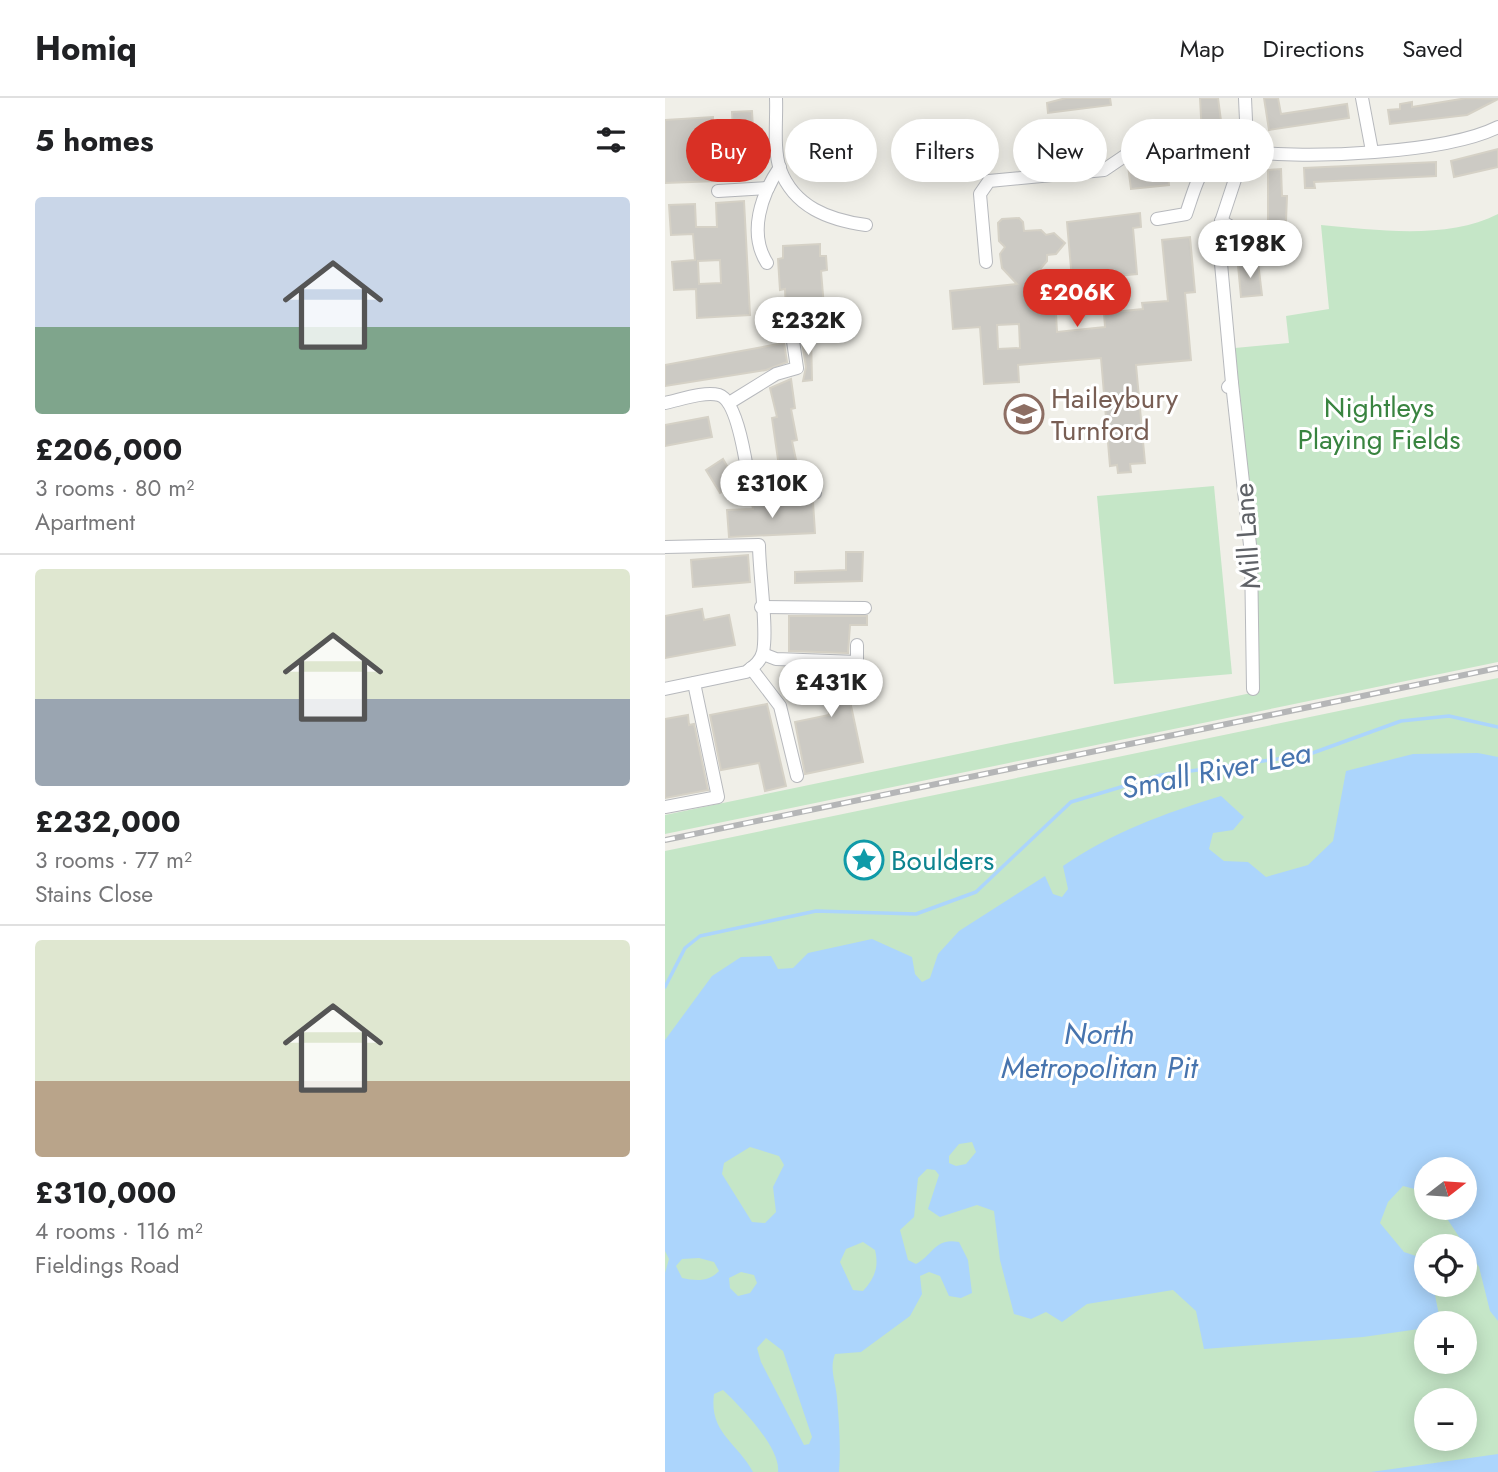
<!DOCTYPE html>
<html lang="en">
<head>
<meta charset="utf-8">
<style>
	:root { --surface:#fff; --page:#f6f6f6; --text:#202124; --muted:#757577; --line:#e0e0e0; --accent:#d93025 }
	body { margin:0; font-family:Jost,sans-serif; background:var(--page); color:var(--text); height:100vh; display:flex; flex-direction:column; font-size:26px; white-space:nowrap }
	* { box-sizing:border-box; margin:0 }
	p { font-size:23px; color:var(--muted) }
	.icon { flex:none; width:38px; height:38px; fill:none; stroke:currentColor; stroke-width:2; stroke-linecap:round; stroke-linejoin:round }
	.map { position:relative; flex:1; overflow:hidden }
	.drawer { display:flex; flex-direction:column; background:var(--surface); width:665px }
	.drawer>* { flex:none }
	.top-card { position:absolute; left:21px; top:21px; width:665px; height:63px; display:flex; gap:14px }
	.needle { width:46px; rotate:73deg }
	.fabs { position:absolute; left:749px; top:1059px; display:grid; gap:14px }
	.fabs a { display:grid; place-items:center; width:63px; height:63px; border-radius:50%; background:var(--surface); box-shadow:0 4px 18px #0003; font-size:35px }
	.price { position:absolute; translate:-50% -60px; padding:0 16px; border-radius:24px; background:#fff; color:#222; font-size:23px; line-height:46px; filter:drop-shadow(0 2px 4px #0008) }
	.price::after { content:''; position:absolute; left:50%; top:42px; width:21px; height:16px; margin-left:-10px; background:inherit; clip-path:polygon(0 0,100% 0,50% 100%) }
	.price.active { background:var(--accent); color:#fff }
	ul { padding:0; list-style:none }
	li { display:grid; align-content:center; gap:14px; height:371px; padding:0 35px }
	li+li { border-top:2px solid var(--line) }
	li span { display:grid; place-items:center; height:217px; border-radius:7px; color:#555 }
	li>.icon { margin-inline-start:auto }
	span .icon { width:126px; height:126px; fill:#fffc; stroke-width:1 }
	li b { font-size:30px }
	h2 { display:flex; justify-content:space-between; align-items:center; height:84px; padding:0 35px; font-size:30px }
	.chip { padding:0 24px; border-radius:32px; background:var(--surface); box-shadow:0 4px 18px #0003; font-size:24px; line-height:63px }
	.chip.active { background:var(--accent); color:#fff }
	header { display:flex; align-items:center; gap:42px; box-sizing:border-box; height:98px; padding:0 35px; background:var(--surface); border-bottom:2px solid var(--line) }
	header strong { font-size:33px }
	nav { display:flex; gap:38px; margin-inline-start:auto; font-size:24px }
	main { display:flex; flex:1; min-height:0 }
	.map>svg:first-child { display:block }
</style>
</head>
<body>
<header>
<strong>Homiq</strong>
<nav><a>Map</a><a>Directions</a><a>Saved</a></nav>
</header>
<main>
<section class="drawer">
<h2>5 homes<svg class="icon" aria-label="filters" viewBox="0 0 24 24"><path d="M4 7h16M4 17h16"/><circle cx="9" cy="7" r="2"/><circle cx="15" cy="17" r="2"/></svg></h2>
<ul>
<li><span style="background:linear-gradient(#c9d6e8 60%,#7fa58c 0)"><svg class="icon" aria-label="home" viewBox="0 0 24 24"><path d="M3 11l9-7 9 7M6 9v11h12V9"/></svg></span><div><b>£206,000</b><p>3 rooms · 80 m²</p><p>Apartment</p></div></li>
<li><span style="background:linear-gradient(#dfe7d0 60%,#9aa5b1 0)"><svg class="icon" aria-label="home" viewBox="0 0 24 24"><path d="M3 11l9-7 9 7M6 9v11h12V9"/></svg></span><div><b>£232,000</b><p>3 rooms · 77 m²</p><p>Stains Close</p></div></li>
<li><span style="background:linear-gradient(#dfe7d0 65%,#b9a48a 0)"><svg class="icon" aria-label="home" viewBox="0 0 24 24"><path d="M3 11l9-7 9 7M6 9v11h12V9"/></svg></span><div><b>£310,000</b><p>4 rooms · 116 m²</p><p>Fieldings Road</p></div></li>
</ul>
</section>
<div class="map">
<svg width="833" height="1374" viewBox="0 0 833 1374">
	<rect width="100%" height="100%" fill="#f0efe8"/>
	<g fill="#c5e6c7" fill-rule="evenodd">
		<path d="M833 116V564L0 736V717L591 594V452L570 250 624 245 621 218 664 211 656 127C711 132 783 142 833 116Z"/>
		<path d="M549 388 567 576 449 586 432 398Z"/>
		<path d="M833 580V1358L715 1374H0V753ZM761 1071H800V1110H761ZM761 1148H800V1186H761ZM761 1225H800V1264H761ZM761 1302H800V1340H761Z"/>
	</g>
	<g fill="#acd5fc" fill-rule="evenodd">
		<path d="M813 655 833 659V1223L825 1213 814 1169 775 1110H800V1071H761V1094L738 1088 723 1104 715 1125 739 1154 760 1161 761 1186 768 1187 774 1217 768 1225H761V1230L698 1239 539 1251 531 1213 508 1192 422 1206 397 1224 381 1214 366 1221 349 1216 335 1162 329 1113 312 1107 275 1119 263 1111 274 1077 270 1072 262 1071 253 1080 249 1119 235 1132 243 1162 251 1166C268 1157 270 1139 294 1144L303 1162 307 1195 296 1200 284 1198 275 1178 264 1174 255 1178 257 1196 245 1218 196 1254 170 1256C164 1272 171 1284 172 1300 174 1325 176 1349 174 1374H113C116 1350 75 1308 58 1292L49 1296C44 1335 71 1343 88 1374H0V1175L4 1161 0 1153V942L47 878 76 859 106 858 113 871 128 870 143 855 207 841 247 859 250 876 257 884 265 880 273 856 294 833 380 778 388 796 397 799 403 791 398 768C446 735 500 715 556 698L579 719 568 732 548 735 544 751 559 763 583 764 601 779 643 767 668 743 681 673 748 656ZM307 1044 311 1054 301 1066 291 1068 284 1065V1058L294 1046ZM85 1049 114 1058 119 1067 108 1089 111 1114 100 1125 87 1124 57 1076 59 1065ZM198 1144 210 1152C214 1169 210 1180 198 1193L188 1192 175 1164 181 1151ZM34 1160 49 1164 54 1173C44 1184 31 1183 17 1180L11 1168 17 1161ZM76 1174 89 1177 92 1185 85 1195 73 1198 65 1190 64 1180ZM101 1240 118 1253 147 1339 144 1346 139 1347 96 1264 92 1250Z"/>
		<path d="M833 1356V1374H706Z"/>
	</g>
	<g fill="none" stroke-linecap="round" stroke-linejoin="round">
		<path stroke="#acd5fc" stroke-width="3.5" d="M0 889 20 850 35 838 151 813 251 816 311 794 406 704 496 677 642 657 736 623 784 618 833 629"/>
	</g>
	<g fill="#cccac4" stroke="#d5d1c6" stroke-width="2" fill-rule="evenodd">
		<path d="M401 0H445L446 7 383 15 382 5Z"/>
		<path d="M535 0H553L558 38 544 40 543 36 537 37Z"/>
		<path d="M599 0H613L616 16 682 6 684 20 604 32Z"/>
		<path d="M802 0 833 1 802 17 725 26 723 12 735 11V6L747 4V9Z"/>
		<path d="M87 13 90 68 70 70 67 14Z"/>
		<path d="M48 19 52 83 0 85V22Z"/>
		<path d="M833 51V69L789 79 786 63Z"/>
		<path d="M502 64 504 87 466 91 463 68Z"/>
		<path d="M771 64V78L649 84 650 90H640L639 70Z"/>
		<path d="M616 71 617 98H622L621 123 603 124V72Z"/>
		<path d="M79 103 85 217 32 220 31 191 9 192 7 164 30 162 28 136 6 137 4 107 30 106 31 129H52L51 105ZM55 162 56 185 34 186 33 163Z"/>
		<path d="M475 115 476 129 468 130 472 176 407 182 402 124Z"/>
		<path d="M354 120 358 124 359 133 376 132 381 137 389 135 400 145 391 156 382 157V163L368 179 397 176 400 214 391 215 392 234 440 229 439 215 478 211 477 205 503 203 497 142 525 139 530 194 520 195 526 262 471 267 480 365 465 366 466 374 453 375 452 367 445 368 436 260 353 267 354 284 319 286 315 229 288 231 285 193 352 186 337 170 335 156 340 149 334 143 333 125 337 121ZM354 226 355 250 333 251 332 227Z"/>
		<path d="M155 146V158H161L162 172 156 173 159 209 148 210V216L134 217 133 211 121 212 120 191 115 192 113 161 118 160V148Z"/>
		<path d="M593 164 597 197 576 199 573 167Z"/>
		<path d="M136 237H146L147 282 138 283 141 269Z"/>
		<path d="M119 245 122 264 101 272 0 288V267Z"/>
		<path d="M126 281 130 310 126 311 132 342 127 343 135 381 153 380V387L94 388 93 383 116 382 107 320 112 319 105 290Z"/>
		<path d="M43 319 47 339 0 348V327Z"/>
		<path d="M58 361 72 385 55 395 41 372Z"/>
		<path d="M148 404 150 435 64 439 62 412 88 411 87 406Z"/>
		<path d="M181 454H198L197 483 130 485V474L181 472Z"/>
		<path d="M83 457 85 484 28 489 26 462Z"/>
		<path d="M37 511 39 522 64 517 70 547 0 560V518Z"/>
		<path d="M124 518H202V527H185L183 555 124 553Z"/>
		<path d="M124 570 202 572 200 604 185 603 198 664 140 676 130 624 164 617 166 590 123 587Z"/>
		<path d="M102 606 121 688 100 693 94 665 56 672 45 617Z"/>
		<path d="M23 617 24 627 29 626 43 692 0 700V621Z"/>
	</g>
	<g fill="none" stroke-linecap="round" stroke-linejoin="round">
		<defs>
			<g id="minor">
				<path d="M111 0C112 21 108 51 115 71 129 109 164 122 201 127"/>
				<path d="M697 0 707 53"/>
				<path d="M581 53C639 62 781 55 833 29"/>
				<path d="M53 93 103 90"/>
				<path d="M492 121 521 116C533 81 540 47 582 45"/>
				<path d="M556 123 588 141 625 150"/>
				<path d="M321 164 315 96 324 83 439 72 473 49 488 46 503 50 536 74"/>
				<path d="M102 165C83 135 96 97 115 69"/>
				<path d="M567 285 586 456 588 591"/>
				<path d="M563 289 567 285 553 133 582 45 580 0"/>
				<path d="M0 305C15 302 39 293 54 297 74 303 83 377 86 397L150 395"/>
				<path d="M64 305 111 276 132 270 128 243"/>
				<path d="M0 449 94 447C94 474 103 531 98 554 96 563 89 569 81 574L0 591"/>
				<path d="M96 509 200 510"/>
				<path d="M98 556 111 561 192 564V547"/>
				<path d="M86 570 115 608 132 678"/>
				<path d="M0 709 53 699 29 585"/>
			</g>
		</defs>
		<use href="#minor" stroke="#b7b9bd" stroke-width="14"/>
		<use href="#minor" stroke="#fff" stroke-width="12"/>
		<defs>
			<path id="rail" d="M0 742 833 570"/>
		</defs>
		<use href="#rail" stroke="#b5b6b7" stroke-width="6"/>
		<use href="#rail" stroke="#fff" stroke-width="3.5" stroke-dasharray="10" stroke-linecap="butt"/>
	</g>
	<defs>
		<symbol id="school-ring" viewBox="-11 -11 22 22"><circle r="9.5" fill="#fff" stroke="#8d6e63" stroke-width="1.5"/><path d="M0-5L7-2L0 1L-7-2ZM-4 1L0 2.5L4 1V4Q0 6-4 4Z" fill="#8d6e63"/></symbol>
		<symbol id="sight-ring" viewBox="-11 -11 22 22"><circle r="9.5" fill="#fff" stroke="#0f9aa8" stroke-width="1.5"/><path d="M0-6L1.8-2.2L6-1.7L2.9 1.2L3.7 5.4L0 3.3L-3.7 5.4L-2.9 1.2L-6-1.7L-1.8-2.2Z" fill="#0f9aa8"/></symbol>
	</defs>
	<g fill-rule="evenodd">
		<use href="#school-ring" x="337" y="294" width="44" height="44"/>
		<use href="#sight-ring" x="177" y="740" width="44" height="44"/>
	</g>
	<g text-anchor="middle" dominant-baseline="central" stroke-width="6" stroke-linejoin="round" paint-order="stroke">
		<g font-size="28" fill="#785e54" stroke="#fff" text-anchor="start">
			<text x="386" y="300">Haileybury<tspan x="386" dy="32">Turnford</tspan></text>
		</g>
		<g font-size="28" fill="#398440" stroke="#fff">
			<text x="714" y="309">Nightleys<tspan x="714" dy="32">Playing Fields</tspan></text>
		</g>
		<g font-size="28" fill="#5f6267" stroke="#fff">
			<text transform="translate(582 438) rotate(-94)">Mill Lane</text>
		</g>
		<g font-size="28" fill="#0d838f" stroke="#fff" text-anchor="start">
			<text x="226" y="762">Boulders</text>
		</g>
		<g font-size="30" font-style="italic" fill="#4774ae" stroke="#fff">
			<text transform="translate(551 672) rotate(-11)">Small River Lea</text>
			<text x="434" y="935">North<tspan x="434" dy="34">Metropolitan Pit</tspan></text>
		</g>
	</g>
</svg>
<div class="fabs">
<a><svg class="needle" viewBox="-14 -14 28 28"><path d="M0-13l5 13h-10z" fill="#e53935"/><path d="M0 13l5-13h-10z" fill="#757577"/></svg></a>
<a><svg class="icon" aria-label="locate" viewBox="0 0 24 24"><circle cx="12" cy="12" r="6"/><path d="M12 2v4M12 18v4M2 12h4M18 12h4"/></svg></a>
<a>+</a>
<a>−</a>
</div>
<b class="price" style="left:585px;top:182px">£198K</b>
<b class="price active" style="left:412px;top:231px">£206K</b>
<b class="price" style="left:143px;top:259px">£232K</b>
<b class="price" style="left:107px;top:422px">£310K</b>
<b class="price" style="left:166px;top:621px">£431K</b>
<div class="top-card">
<a class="chip active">Buy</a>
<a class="chip">Rent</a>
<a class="chip">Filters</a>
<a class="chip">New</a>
<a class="chip">Apartment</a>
</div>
</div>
</main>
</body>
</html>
